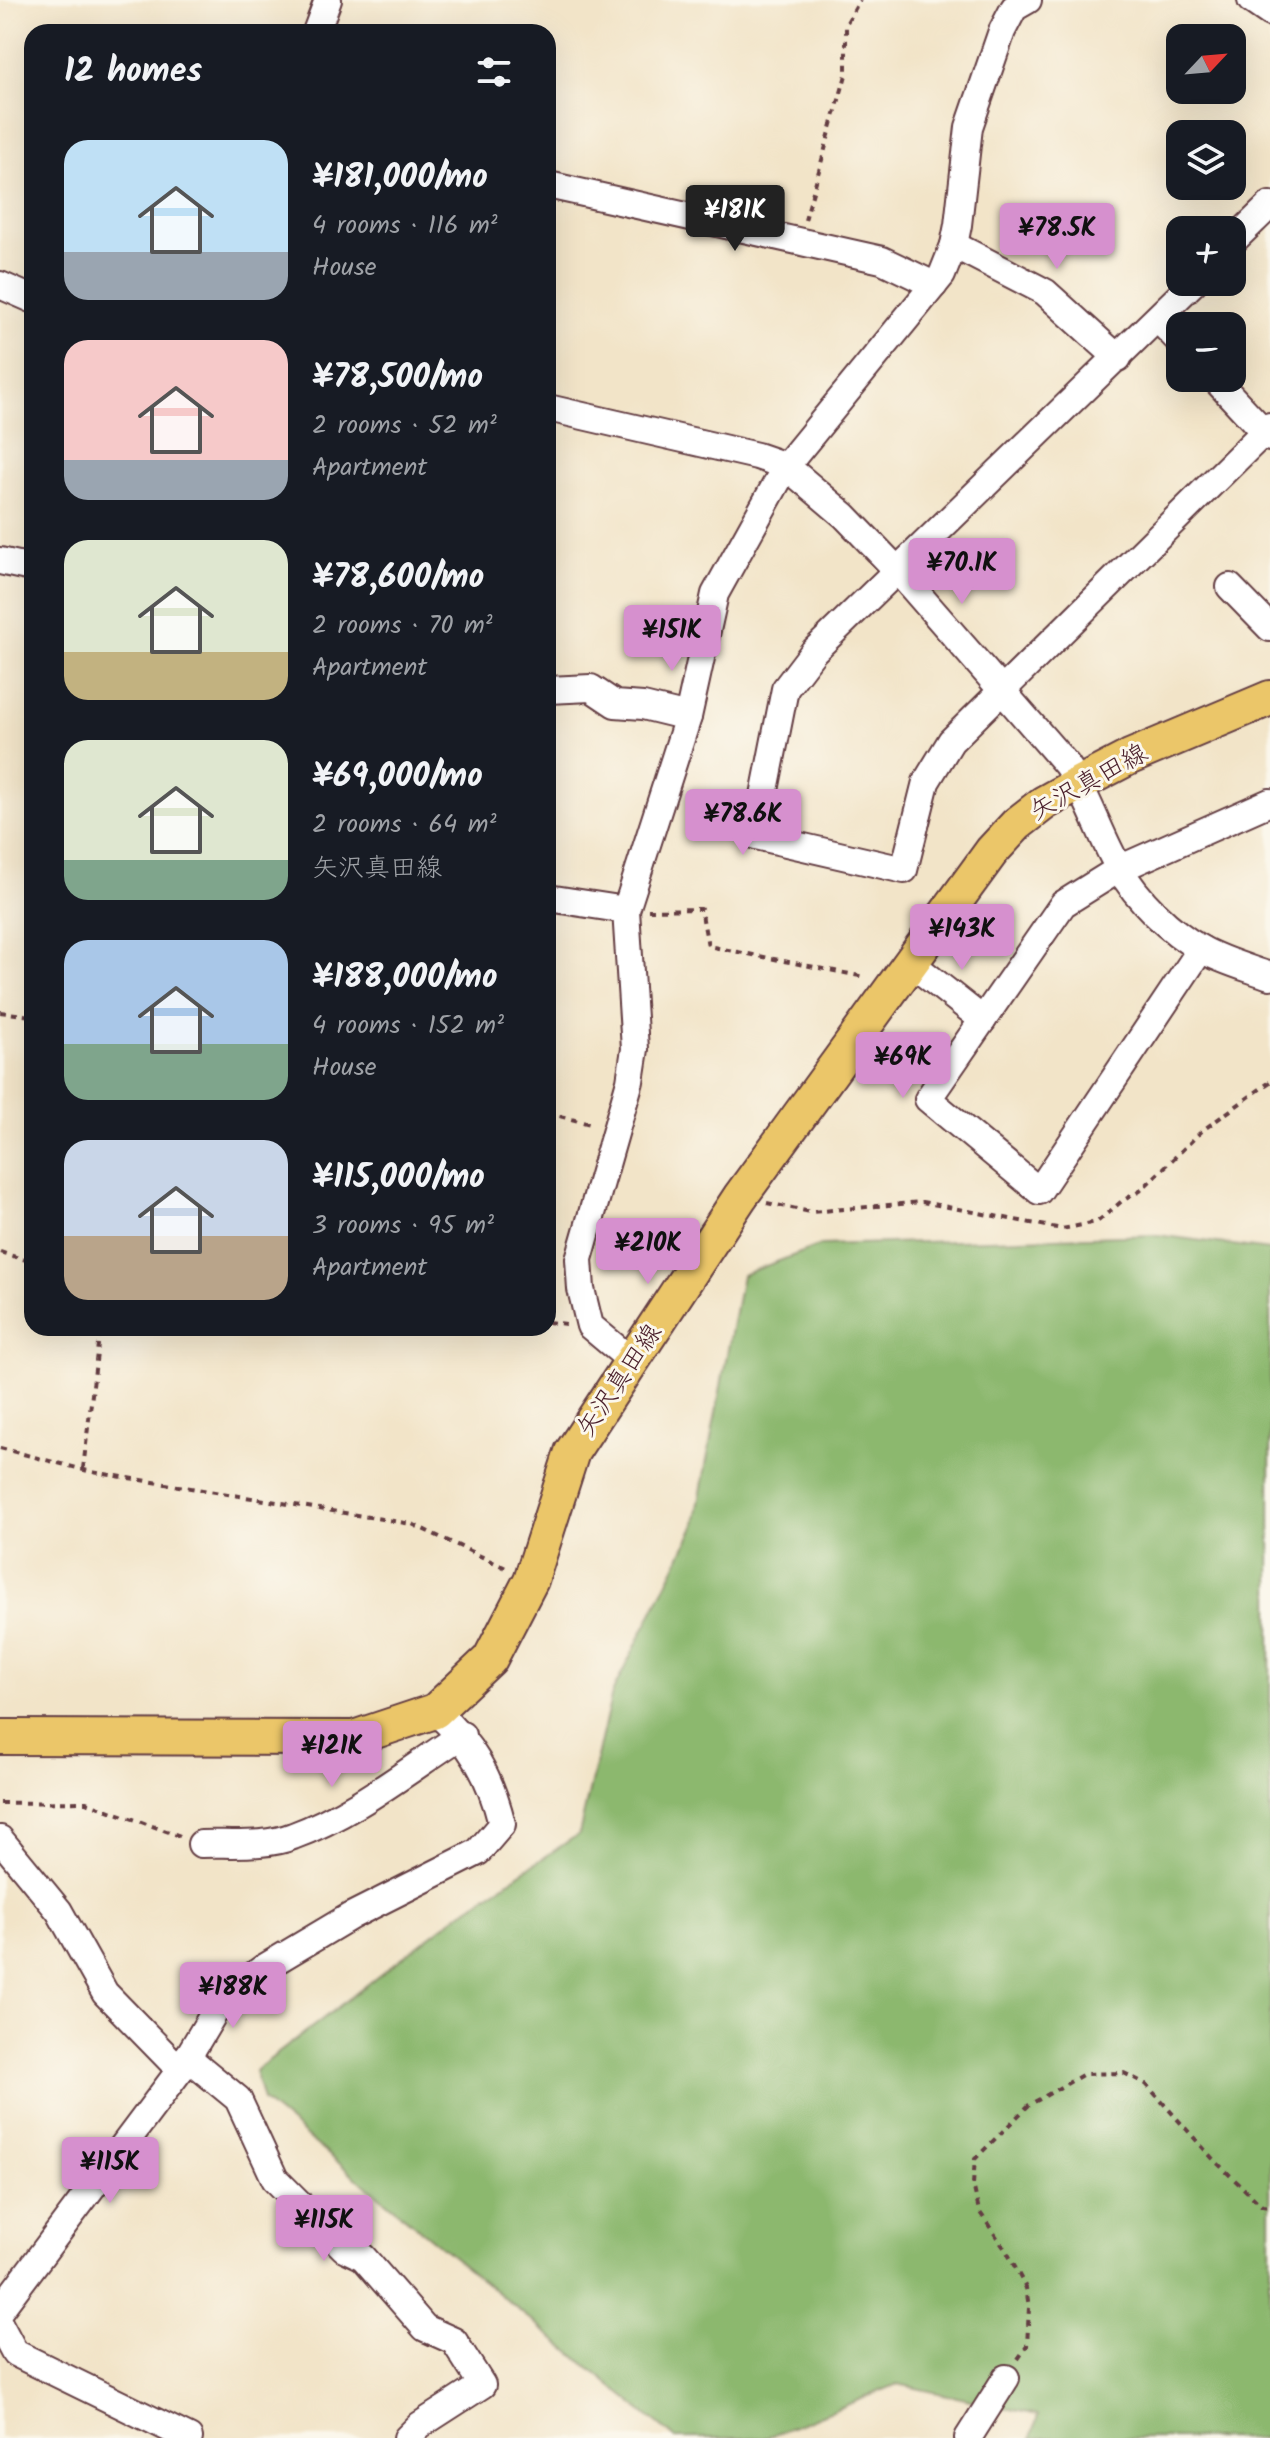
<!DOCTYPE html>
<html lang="en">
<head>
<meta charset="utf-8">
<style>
	:root { --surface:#171b24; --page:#20242c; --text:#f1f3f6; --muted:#9ea1a6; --accent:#d690ce }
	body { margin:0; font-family:Kalam,"Klee One",sans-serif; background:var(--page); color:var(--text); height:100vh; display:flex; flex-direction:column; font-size:30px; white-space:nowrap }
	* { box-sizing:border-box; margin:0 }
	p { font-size:26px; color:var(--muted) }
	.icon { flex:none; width:44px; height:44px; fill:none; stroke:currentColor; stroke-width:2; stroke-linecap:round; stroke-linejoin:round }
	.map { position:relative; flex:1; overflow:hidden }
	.side { position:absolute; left:24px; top:24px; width:532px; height:1312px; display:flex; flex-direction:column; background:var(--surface); border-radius:24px; box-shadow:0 8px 32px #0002 }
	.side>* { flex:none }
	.needle { width:52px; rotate:64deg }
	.fabs { position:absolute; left:1166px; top:24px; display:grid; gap:16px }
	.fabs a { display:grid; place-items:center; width:80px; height:80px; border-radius:16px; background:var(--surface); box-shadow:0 8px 32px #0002; font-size:40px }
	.price { position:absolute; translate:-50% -68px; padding:0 18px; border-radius:8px; background:var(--accent); color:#111; font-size:26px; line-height:52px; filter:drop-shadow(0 2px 4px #0008) }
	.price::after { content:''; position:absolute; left:50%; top:48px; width:24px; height:18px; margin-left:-12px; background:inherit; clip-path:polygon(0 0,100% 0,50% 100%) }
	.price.on { background:#222; color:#fff }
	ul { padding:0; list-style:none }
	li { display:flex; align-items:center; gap:24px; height:200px; padding:0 40px }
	li span { display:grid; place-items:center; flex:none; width:224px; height:160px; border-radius:24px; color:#555 }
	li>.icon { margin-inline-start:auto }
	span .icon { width:96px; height:96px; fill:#fffc; stroke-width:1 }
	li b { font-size:34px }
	h2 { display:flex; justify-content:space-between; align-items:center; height:96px; padding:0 40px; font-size:34px }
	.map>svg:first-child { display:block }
</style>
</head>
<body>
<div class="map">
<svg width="1270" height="2438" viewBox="0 0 1270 2438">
	<rect width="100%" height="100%" fill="#fbf7ec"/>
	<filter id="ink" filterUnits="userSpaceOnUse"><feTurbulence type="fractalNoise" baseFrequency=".0125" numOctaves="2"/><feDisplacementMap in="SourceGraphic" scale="16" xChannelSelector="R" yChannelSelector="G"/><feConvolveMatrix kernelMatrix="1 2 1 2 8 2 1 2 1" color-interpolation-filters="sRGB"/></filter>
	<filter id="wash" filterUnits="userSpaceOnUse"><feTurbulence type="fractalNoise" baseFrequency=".006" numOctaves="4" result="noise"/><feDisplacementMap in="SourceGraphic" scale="32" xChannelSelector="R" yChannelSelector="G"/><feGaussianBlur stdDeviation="1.8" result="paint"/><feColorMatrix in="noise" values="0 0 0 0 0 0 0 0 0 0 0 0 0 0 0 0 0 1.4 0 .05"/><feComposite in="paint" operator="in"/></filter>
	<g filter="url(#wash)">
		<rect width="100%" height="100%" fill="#f2e4c8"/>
		<path fill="#8cb86e" stroke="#6b6c4c" stroke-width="2" d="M1158 1235 1270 1250V2438H1032L1038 2415 898 2384 765 2438H675L263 2101 255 2071 455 1917 579 1834 612 1693 694 1529 742 1275 821 1245Z"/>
	</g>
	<g filter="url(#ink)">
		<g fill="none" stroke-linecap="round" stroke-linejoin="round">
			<defs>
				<g id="minor">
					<path d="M1251 0 1270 13"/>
					<path d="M316 32 328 0"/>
					<path d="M548 185 882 260 934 285"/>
					<path d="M1232 242 1270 205"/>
					<path d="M954 245 1045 292 1118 358"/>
					<path d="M1194 282 814 651 785 689 756 836 904 870 926 782 951 741 1270 426"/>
					<path d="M0 285 32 299"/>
					<path d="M1158 319 1180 342"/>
					<path d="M1214 378 1270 438"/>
					<path d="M548 408 757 456 786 466 845 516 897 570 1066 764C1089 796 1099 834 1119 868 1137 899 1170 932 1201 949 1222 961 1248 968 1270 976"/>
					<path d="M0 561 32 568"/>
					<path d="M1230 587 1270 628"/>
					<path d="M548 690 591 688 615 704 643 706 688 717"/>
					<path d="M548 898 626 910"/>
					<path d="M1201 949 1039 1191 928 1099 1063 904 1119 869 1270 802"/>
					<path d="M911 963 983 1020"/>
					<path d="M633 1362 590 1326 581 1289 579 1259 630 1081 635 1049 626 910 688 717 715 594 786 466 942 275 954 245 958 225 969 127 1002 31 1014 8 1028 0"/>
					<path d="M0 1839 59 1911 105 1993 180 2070"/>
					<path d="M201 1844C230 1843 266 1847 293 1836 354 1814 408 1770 462 1735"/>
					<path d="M187 2057 238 2099 275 2179 344 2248 363 2257 425 2328 454 2341 482 2385 420 2425 407 2438"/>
					<path d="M0 2310 180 2070 223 1998 262 1969 351 1916 478 1852 502 1824C490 1776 472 1744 435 1711"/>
					<path d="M0 2325 15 2353 189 2438"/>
					<path d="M968 2438 1006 2378"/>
				</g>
				<path id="major" d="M0 1737 354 1738 435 1711 490 1659 531 1580 572 1452 740 1197 992 851 1017 824 1044 803 1080 783 1130 757 1270 698"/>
			</defs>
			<use href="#minor" stroke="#633d43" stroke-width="30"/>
			<use href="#major" stroke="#633d43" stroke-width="38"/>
			<g stroke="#633d43" stroke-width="4" stroke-dasharray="6 6" stroke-linecap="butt">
				<path d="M805 220 846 75V24L860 0"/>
				<path d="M648 910 701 909 708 946 865 977"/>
				<path d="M0 1012 32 1016"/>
				<path d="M548 1113 594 1125"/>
				<path d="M767 1203 811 1212 922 1202 1062 1229 1097 1222 1122 1201 1140 1191 1203 1130 1270 1082"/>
				<path d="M0 1252 32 1262"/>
				<path d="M548 1322 566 1324"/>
				<path d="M0 1448 92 1472 412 1524 508 1569"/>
				<path d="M83 1469 100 1328"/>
				<path d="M0 1803 86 1802 180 1836"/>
				<path d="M1018 2359 1027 2346 1029 2307 1026 2288 1007 2252 979 2211 973 2184 975 2159 1029 2105 1084 2074 1124 2073 1146 2084 1213 2159 1262 2206 1270 2207"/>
			</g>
			<use href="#minor" stroke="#fff" stroke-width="26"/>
			<use href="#major" stroke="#ebc669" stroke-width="34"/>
		</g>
	</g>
	<g text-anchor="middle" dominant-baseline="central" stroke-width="6" stroke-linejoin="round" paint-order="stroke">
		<g font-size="26" fill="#4a1f2b" stroke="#fbf7ec">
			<text transform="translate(1089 783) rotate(-29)">矢沢真田線</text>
			<text transform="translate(620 1381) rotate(-56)">矢沢真田線</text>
		</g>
	</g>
</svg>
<div class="fabs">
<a><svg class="needle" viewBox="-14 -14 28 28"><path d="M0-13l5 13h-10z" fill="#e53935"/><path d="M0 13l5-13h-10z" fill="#9ea1a6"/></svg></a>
<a><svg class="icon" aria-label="layers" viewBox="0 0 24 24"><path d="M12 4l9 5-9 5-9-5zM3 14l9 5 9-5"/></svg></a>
<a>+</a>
<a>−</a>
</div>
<b class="price on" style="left:735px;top:253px">¥181K</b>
<b class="price" style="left:1057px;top:271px">¥78.5K</b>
<b class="price" style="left:962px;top:606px">¥70.1K</b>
<b class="price" style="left:672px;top:673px">¥151K</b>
<b class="price" style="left:743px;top:857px">¥78.6K</b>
<b class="price" style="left:962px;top:972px">¥143K</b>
<b class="price" style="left:903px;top:1100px">¥69K</b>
<b class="price" style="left:648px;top:1286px">¥210K</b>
<b class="price" style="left:332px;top:1789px">¥121K</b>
<b class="price" style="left:233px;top:2030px">¥188K</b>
<b class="price" style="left:110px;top:2205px">¥115K</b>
<b class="price" style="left:324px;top:2263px">¥115K</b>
<section class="side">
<h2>12 homes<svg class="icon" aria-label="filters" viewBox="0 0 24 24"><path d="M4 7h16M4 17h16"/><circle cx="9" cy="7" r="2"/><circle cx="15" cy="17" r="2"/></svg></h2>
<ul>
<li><span style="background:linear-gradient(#bfe0f5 70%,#9aa5b1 0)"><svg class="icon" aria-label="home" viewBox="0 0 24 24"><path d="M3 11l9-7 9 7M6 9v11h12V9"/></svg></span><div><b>¥181,000/mo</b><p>4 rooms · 116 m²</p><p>House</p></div></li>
<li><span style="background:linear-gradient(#f6c9c9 75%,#9aa5b1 0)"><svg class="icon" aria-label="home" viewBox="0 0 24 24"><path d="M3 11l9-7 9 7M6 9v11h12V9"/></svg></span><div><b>¥78,500/mo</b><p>2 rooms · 52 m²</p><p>Apartment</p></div></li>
<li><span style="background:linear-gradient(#dfe7d0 70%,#c2b280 0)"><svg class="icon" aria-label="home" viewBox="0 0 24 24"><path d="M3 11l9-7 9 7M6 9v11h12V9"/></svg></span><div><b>¥78,600/mo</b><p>2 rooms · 70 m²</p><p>Apartment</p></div></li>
<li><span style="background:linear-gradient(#dfe7d0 75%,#7fa58c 0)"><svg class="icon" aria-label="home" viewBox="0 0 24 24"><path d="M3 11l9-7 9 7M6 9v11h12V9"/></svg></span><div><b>¥69,000/mo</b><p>2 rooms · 64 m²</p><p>矢沢真田線</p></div></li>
<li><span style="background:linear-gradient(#a9c7e8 65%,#7fa58c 0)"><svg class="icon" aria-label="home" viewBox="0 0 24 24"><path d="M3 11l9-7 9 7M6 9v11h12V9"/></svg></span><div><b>¥188,000/mo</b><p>4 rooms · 152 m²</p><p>House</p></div></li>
<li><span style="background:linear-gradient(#c9d6e8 60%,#b9a48a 0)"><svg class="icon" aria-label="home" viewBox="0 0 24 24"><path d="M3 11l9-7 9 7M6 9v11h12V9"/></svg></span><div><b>¥115,000/mo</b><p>3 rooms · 95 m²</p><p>Apartment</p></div></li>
</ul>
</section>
</div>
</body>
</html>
